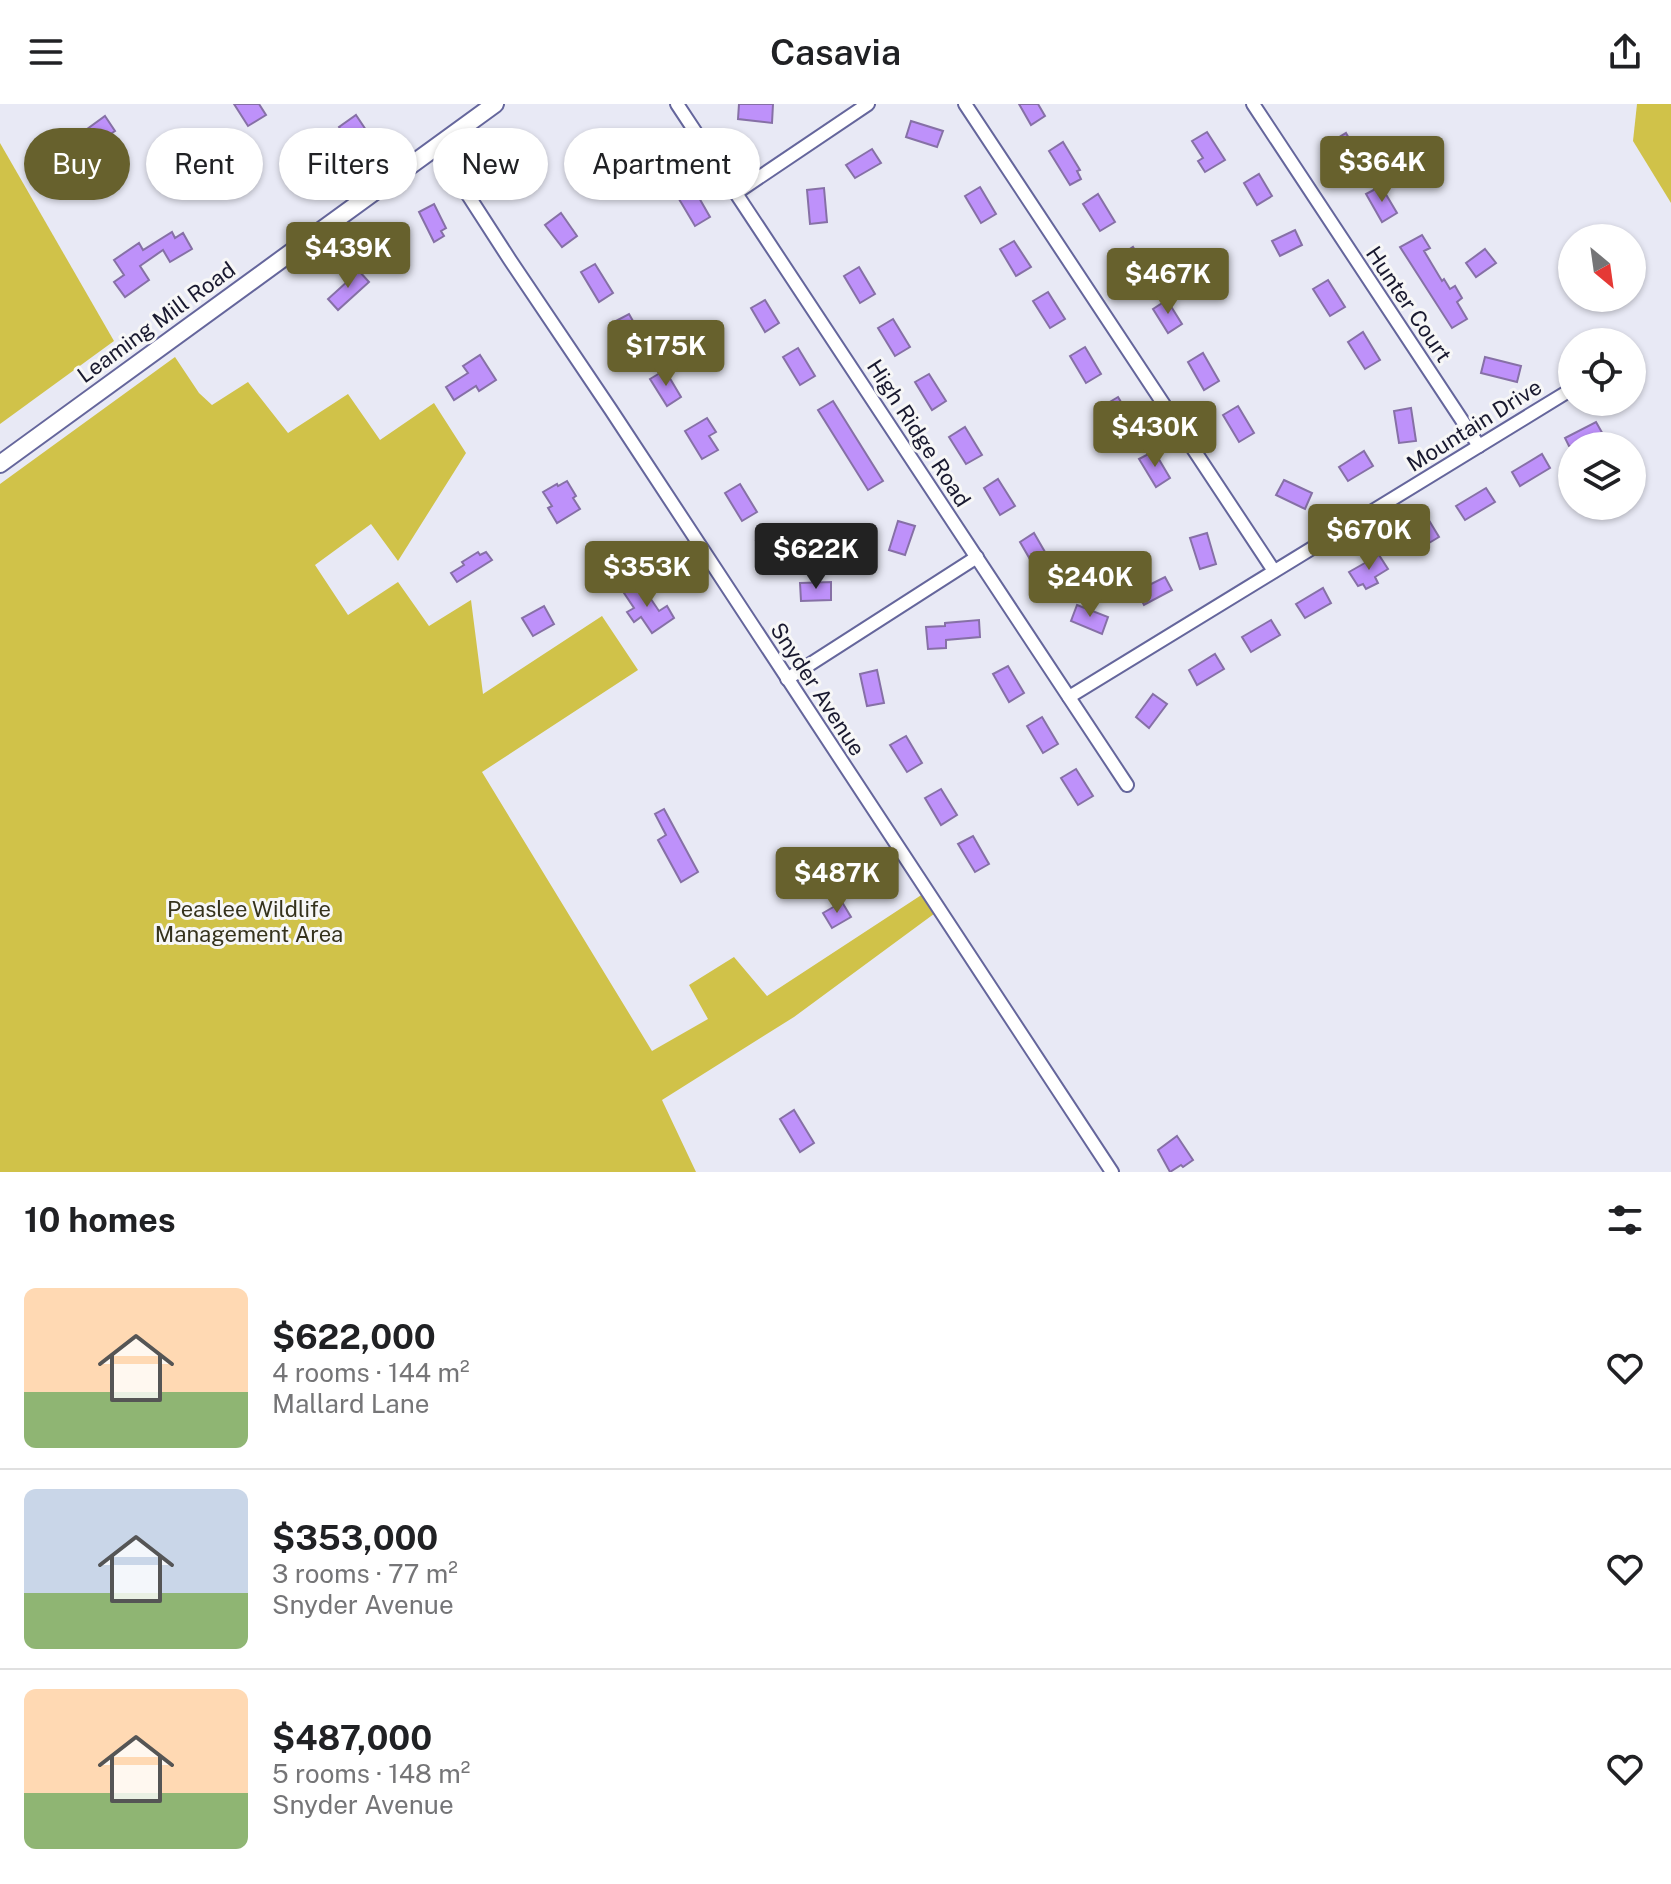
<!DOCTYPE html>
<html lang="en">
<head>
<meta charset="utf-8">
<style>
	:root { --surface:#fff; --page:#f6f6f6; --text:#202124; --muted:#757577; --line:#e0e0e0; --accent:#67612d }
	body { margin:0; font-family:"Public Sans",sans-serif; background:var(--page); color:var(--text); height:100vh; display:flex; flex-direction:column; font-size:30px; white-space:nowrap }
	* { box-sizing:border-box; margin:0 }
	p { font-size:26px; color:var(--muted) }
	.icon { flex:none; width:44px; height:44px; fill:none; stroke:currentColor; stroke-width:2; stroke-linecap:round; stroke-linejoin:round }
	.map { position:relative; height:1068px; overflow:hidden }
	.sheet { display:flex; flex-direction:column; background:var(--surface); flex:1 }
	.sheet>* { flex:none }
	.guide { position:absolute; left:24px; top:24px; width:800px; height:72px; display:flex; gap:16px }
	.needle { width:52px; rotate:151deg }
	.controls { position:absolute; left:1558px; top:120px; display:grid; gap:16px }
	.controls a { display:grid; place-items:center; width:88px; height:88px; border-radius:50%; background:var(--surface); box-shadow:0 2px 6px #0004; font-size:40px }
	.price { position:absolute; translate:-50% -68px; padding:0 18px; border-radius:8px; background:var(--accent); color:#fff; font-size:26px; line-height:52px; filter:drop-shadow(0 2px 4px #0008) }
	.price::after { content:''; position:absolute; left:50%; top:48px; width:24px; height:18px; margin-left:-12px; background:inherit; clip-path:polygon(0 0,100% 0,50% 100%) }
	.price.active { background:#222; color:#fff }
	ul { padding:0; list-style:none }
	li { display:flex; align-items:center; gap:24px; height:200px; padding:0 24px }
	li+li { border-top:2px solid var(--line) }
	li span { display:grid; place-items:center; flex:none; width:224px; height:160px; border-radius:12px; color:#555 }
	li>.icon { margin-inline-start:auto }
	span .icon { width:96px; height:96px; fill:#fffc; stroke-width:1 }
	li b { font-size:34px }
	h2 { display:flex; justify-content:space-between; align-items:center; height:96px; padding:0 24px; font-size:34px }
	.pill { padding:0 28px; border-radius:36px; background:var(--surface); box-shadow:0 2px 6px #0004; font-size:28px; line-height:72px }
	.pill.active { background:var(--accent); color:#fff }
	header { display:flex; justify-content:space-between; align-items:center; height:104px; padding:0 24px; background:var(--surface); font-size:36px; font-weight:600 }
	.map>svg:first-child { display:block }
</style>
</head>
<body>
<header><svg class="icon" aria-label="menu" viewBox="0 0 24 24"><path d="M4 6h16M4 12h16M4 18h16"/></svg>Casavia<svg class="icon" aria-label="share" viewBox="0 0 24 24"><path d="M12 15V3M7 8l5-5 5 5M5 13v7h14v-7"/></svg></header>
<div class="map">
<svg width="1671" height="1068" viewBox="0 0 1671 1068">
	<rect width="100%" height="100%" fill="#e8e9f5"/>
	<g fill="#d0c249">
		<path d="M1637 0H1671V99L1633 37Z"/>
		<path d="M0 39 114 237 0 320Z"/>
		<path d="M175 253 199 289 212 301 248 278 288 329 348 290 380 336 434 299 466 349 398 457 371 420 315 461 348 511 398 478 429 522 471 496 483 590 602 512 638 566 482 668 652 947 708 915 689 881 734 853 767 892 929 786 942 804 794 913 662 996 696 1068H0V380Z"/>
	</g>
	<g fill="#be91fa" stroke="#8670a6" stroke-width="2">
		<path d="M234 0H259L266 11 248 22Z"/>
		<path d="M739 0H773L772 19 738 15Z"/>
		<path d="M1019 0H1038L1045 12 1031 21Z"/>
		<path d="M356 11 370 32 353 43 339 23Z"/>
		<path d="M105 12 115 27 92 42 83 28Z"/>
		<path d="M911 17 943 27 937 43 906 33Z"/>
		<path d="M1207 28 1225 56 1205 68 1198 57 1203 54 1192 37Z"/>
		<path d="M1346 29 1362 57 1347 65 1331 38Z"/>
		<path d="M659 32 676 60 661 69 644 42Z"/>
		<path d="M1063 38 1080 66 1077 67 1081 75 1070 81 1049 47Z"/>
		<path d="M523 42 540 46 532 79 515 75Z"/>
		<path d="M872 45 881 59 855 74 846 61Z"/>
		<path d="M1259 70 1272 92 1257 101 1244 79Z"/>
		<path d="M1381 82 1397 109 1382 118 1366 90Z"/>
		<path d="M980 83 996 110 981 119 965 92Z"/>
		<path d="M824 84 827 118 810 120 807 86Z"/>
		<path d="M694 85 710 113 695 122 679 95Z"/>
		<path d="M1098 90 1115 118 1100 127 1083 100Z"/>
		<path d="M434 100 446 124 441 127 444 132 434 138 419 108Z"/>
		<path d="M561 109 577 132 562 143 545 121Z"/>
		<path d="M1295 126 1302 141 1280 152 1272 137Z"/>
		<path d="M172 128 175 134 183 129 192 145 170 158 163 146 140 162 149 176 125 193 114 178 124 171 114 156 139 139 143 146Z"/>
		<path d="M1422 131 1430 144 1424 147 1442 177 1444 175 1450 185 1455 182 1462 194 1457 198 1467 215 1452 224 1400 143Z"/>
		<path d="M1014 137 1031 163 1016 172 1000 145Z"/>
		<path d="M1133 143 1150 171 1136 180 1119 152Z"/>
		<path d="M1485 145 1496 159 1476 173 1466 159Z"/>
		<path d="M595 160 613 189 599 198 581 168Z"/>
		<path d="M859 163 875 190 860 199 844 172Z"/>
		<path d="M359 167 369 178 338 206 328 195Z"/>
		<path d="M1328 176 1345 203 1330 212 1313 185Z"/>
		<path d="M1048 188 1065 215 1050 224 1033 197Z"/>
		<path d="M765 196 779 219 765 228 751 204Z"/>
		<path d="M1167 196 1182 220 1168 229 1153 205Z"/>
		<path d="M629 210 645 238 630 246 614 218Z"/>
		<path d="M893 215 910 243 895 252 878 224Z"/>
		<path d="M1363 228 1380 256 1365 265 1348 238Z"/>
		<path d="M1085 243 1101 270 1086 279 1070 252Z"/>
		<path d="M798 244 815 272 800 281 783 253Z"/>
		<path d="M1203 249 1219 277 1204 286 1188 258Z"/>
		<path d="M480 251 496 276 479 287 476 282 454 296 446 283 468 269 463 262Z"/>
		<path d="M1485 253 1521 262 1517 278 1481 269Z"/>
		<path d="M665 266 681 293 667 302 650 275Z"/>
		<path d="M929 270 946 297 932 306 915 278Z"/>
		<path d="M1118 293 1135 321 1120 329 1103 302Z"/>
		<path d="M833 297 883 377 868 386 818 306Z"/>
		<path d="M1238 302 1254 329 1239 338 1223 311Z"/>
		<path d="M1411 304 1416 337 1399 339 1394 307Z"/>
		<path d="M707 314 716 328 709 332 718 346 702 355 685 327Z"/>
		<path d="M1596 318 1604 332 1585 342H1569L1565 334Z"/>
		<path d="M965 323 982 351 966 360 949 333Z"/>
		<path d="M1154 347 1170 374 1156 383 1139 355Z"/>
		<path d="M1364 347 1373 362 1348 377 1339 363Z"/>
		<path d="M1542 350 1550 364 1520 382 1512 368Z"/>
		<path d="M998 375 1015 402 1000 411 984 384Z"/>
		<path d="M1284 376 1312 389 1305 405 1276 391Z"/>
		<path d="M567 377 576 392 573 394 580 405 557 419 548 404 552 402 543 388 557 380 558 382Z"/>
		<path d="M740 380 757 408 742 417 725 389Z"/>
		<path d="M1486 384 1495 398 1465 416 1456 402Z"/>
		<path d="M898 417 915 422 905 451 889 446Z"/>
		<path d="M1430 418 1439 433 1414 448 1405 434Z"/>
		<path d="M772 428 787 456 772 465 756 437Z"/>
		<path d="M1034 429 1045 448 1031 457 1020 438Z"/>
		<path d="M1207 429 1216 460 1200 465 1190 434Z"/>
		<path d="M478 448 480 451 486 448 492 456 457 478 451 469 464 461 462 458Z"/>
		<path d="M1379 451 1388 465 1375 473 1378 479 1366 485 1363 480 1358 482 1349 468Z"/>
		<path d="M1165 473 1172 486 1144 501 1137 487Z"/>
		<path d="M831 478V496L801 497 800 479Z"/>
		<path d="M640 479 659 507 667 502 674 514 652 529 641 513 634 518 627 508 634 504 624 489Z"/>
		<path d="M1323 484 1331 499 1305 514 1296 500Z"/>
		<path d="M1077 501 1108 513 1102 530 1071 517Z"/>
		<path d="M544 502 554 520 533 532 522 514Z"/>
		<path d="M979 516 980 533 946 536V544L928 545 926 523 945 522V519Z"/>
		<path d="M1271 516 1280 531 1251 548 1242 533Z"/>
		<path d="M1215 550 1224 565 1197 581 1189 566Z"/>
		<path d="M1008 562 1024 589 1009 598 993 570Z"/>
		<path d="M877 566 884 599 867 602 860 570Z"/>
		<path d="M1153 590 1167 600 1149 624 1136 613Z"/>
		<path d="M1042 613 1058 640 1043 649 1027 622Z"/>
		<path d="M906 632 922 659 907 668 890 641Z"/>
		<path d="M1076 665 1093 692 1078 701 1061 674Z"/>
		<path d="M941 685 957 711 941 721 925 694Z"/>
		<path d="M664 705 698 768 681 778 658 736 666 731 655 710Z"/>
		<path d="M973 732 989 760 975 768 958 740Z"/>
		<path d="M842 798 851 813 832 824 823 809Z"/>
		<path d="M794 1006 814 1039 800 1048 780 1015Z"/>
		<path d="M1177 1032 1193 1056 1183 1063 1181 1061 1170 1068 1158 1046Z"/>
	</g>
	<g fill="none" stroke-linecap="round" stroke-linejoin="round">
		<defs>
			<g id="minor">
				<path d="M677 0 1127 681"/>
				<path d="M965 0 1274 467"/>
				<path d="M1253 0 1479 342"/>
				<path d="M437 43 510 156 611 306 1112 1068"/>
				<path d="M736 89 868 0"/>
				<path d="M787 575 977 453"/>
				<path d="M1069 593 1572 285"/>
			</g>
			<path id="tertiary" d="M0 360 495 0"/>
		</defs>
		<use href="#minor" stroke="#65669c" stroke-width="16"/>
		<use href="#tertiary" stroke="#65669c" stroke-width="20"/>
		<use href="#minor" stroke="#fff" stroke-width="12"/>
		<use href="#tertiary" stroke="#fff" stroke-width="16"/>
	</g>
	<g text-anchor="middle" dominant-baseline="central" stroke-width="6" stroke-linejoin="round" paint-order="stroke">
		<g font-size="22" fill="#19192f" stroke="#f7f7f7">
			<text transform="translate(1409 200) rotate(56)">Hunter Court</text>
			<text transform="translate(156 218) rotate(-36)">Leaming Mill Road</text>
			<text transform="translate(1474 321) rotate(-32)">Mountain Drive</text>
			<text transform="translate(919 329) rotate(57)">High Ridge Road</text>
			<text transform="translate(818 585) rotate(57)">Snyder Avenue</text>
		</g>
		<g font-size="22" fill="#35321c" stroke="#f7f7f7">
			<text x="249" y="805">Peaslee Wildlife<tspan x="249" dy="25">Management Area</tspan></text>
		</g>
	</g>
</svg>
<div class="controls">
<a><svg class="needle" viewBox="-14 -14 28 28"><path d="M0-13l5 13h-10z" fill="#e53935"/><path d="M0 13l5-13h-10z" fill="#757577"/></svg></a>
<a><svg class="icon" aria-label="locate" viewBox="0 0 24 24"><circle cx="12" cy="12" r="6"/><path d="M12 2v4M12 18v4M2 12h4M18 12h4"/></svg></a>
<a><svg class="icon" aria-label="layers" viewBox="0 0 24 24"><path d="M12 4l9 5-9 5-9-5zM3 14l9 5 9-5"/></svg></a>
</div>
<b class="price" style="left:1382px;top:100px">$364K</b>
<b class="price" style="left:348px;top:186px">$439K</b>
<b class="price" style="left:1168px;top:212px">$467K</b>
<b class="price" style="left:666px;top:284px">$175K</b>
<b class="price" style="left:1155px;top:365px">$430K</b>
<b class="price" style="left:1369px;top:468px">$670K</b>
<b class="price active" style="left:816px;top:487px">$622K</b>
<b class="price" style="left:647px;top:505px">$353K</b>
<b class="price" style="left:1090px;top:515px">$240K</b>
<b class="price" style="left:837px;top:811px">$487K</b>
<div class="guide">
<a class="pill active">Buy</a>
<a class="pill">Rent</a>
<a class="pill">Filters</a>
<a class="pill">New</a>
<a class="pill">Apartment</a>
</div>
</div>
<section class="sheet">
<h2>10 homes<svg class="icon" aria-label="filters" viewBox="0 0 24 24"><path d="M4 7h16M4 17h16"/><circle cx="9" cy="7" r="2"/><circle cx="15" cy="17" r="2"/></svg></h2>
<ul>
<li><span style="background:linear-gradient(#ffd9b3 65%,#8fb573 0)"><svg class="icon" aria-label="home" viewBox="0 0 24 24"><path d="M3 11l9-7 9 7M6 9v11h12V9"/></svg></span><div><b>$622,000</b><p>4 rooms · 144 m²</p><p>Mallard Lane</p></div><svg class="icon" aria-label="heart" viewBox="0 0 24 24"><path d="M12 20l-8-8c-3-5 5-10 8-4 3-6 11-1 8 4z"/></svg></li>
<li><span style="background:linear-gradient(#c9d6e8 65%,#8fb573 0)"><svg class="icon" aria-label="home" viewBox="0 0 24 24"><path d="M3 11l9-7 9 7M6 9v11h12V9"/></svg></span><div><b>$353,000</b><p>3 rooms · 77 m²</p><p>Snyder Avenue</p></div><svg class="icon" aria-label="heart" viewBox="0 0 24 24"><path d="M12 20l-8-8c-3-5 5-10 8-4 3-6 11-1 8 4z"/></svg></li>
<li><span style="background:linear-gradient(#ffd9b3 65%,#8fb573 0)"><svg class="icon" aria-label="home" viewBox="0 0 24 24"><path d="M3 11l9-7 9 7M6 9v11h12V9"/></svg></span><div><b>$487,000</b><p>5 rooms · 148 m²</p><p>Snyder Avenue</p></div><svg class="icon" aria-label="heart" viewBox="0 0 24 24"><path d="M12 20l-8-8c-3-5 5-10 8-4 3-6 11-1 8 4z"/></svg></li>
</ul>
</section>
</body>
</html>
